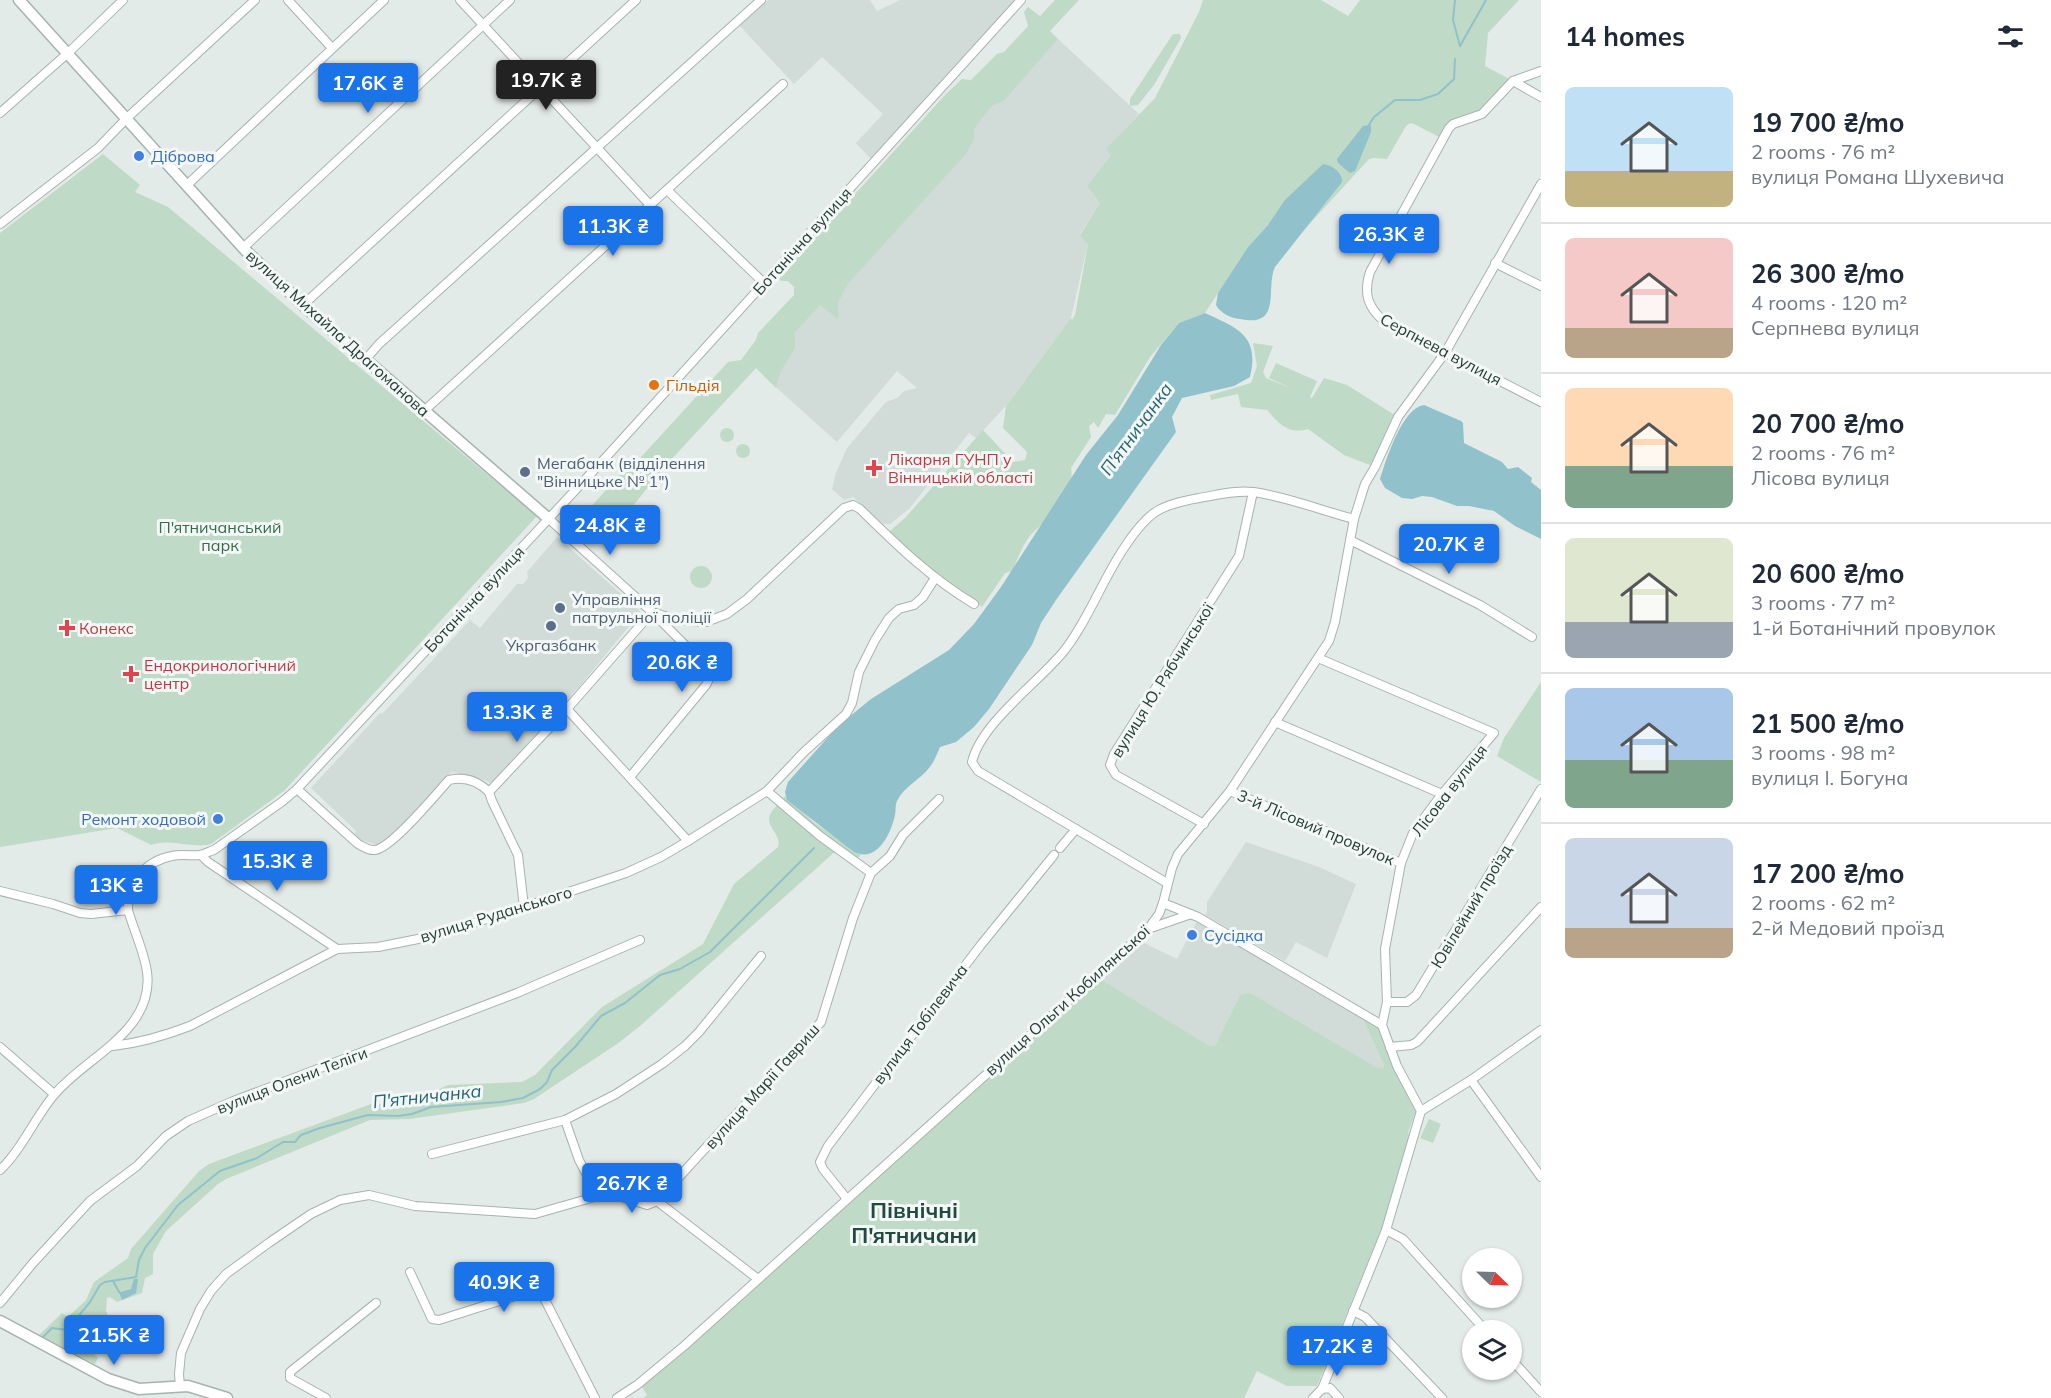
<!DOCTYPE html>
<html lang="en">
<head>
<meta charset="utf-8">
<style>
	:root { --surface:#fff; --page:#f2f2f3; --text:#1f2937; --muted:#747a83; --line:#e0e1e3; --accent:#1a73e8 }
	body { margin:0; font-family:Mulish,sans-serif; background:var(--page); color:var(--text); height:100vh; display:flex; flex-direction:column; font-size:22px; white-space:nowrap }
	* { box-sizing:border-box; margin:0 }
	p { font-size:20px; color:var(--muted) }
	.icon { flex:none; width:33px; height:33px; fill:none; stroke:currentColor; stroke-width:2; stroke-linecap:round; stroke-linejoin:round }
	.map { position:relative; flex:1; overflow:hidden }
	.panel { display:flex; flex-direction:column; background:var(--surface); width:510px }
	.panel>* { flex:none }
	.needle { width:39px; rotate:113deg }
	.controls { position:absolute; left:1462px; top:1248px; display:grid; gap:12px }
	.controls a { display:grid; place-items:center; width:60px; height:60px; border-radius:50%; background:var(--surface); box-shadow:0 2px 4px #0004; font-size:30px }
	.price { position:absolute; translate:-50% -51px; padding:0 14px; border-radius:6px; background:var(--accent); color:#fff; font-size:20px; line-height:39px; filter:drop-shadow(0 2px 3px #0008) }
	.price::after { content:''; position:absolute; left:50%; top:36px; width:18px; height:14px; margin-left:-9px; background:inherit; clip-path:polygon(0 0,100% 0,50% 100%) }
	.price.selected { background:#222; color:#fff }
	ul { padding:0; list-style:none }
	li { display:flex; align-items:center; gap:18px; height:150px; padding:0 24px }
	li+li { border-top:2px solid var(--line) }
	li span { display:grid; place-items:center; flex:none; width:168px; height:120px; border-radius:9px; color:#555 }
	li>.icon { margin-inline-start:auto }
	span .icon { width:72px; height:72px; fill:#fffc; stroke-width:1 }
	li b { font-size:26px }
	h2 { display:flex; justify-content:space-between; align-items:center; height:72px; padding:0 24px; font-size:26px }
	main { display:flex; flex:1; min-height:0 }
	.map>svg:first-child { display:block }
</style>
</head>
<body>
<main>
<div class="map">
<svg width="1541" height="1398" viewBox="0 0 1541 1398">
	<rect width="100%" height="100%" fill="#e3ebe8"/>
	<g fill="#d1dbd7">
		<path d="M768 0H870L877 11 900 0H1016L871 159 856 143 883 114 822 57 794 84 739 25Z"/>
		<path d="M1058 39 1139 114 1107 149 1111 155 1087 186 1100 203 1080 234 1088 243 1071 318 1005 407 976 438 969 433 910 508 890 524H883L853 497 844 500 832 489 836 473 847 448 886 402 897 398 904 391 917 388 897 371 837 442 770 382 756 367 815 301 836 318 839 316 838 303 848 284 966 154 974 129 992 106 1004 101Z"/>
		<path d="M557 537 639 610 640 613 579 687 491 783 472 775 452 772 390 838 378 845 360 840 354 836 356 831 311 788 380 713 382 714 470 620 480 628 517 584H523L528 578 527 572Z"/>
		<path d="M1246 842 1319 867 1356 884 1327 958 1296 942 1285 961 1205 915 1207 911V902Z"/>
		<path d="M1197 921 1363 1019 1384 1065 1383 1069H1377L1240 995 1215 1046 1208 1045 1098 978 1131 949 1142 942 1177 959Z"/>
	</g>
	<g fill="#bfdac6">
		<path d="M1055 0H1079L1050 31 1058 39 1004 101 992 106 974 129V139L966 154 848 284 838 303 839 316 837 319 820 305 795 332V348L780 372 776 388 756 368 668 463 614 529 599 518 591 527 581 518 623 471 632 467 728 362 741 360 756 340 758 333 794 295V287L788 281H781L778 279 945 95 962 79 971 80 997 54 1004 52 1028 26 1024 12 1028 7 1040 16Z"/>
		<path d="M1203 0H1321L1348 16 1360 0H1519L1488 33 1485 66 1513 81 1482 114 1453 124 1443 139 1414 124 1410 123 1406 126 1387 159 1374 158 1369 159 1304 230 1309 223 1323 164 1248 247 1205 313 1179 323 1150 357 1115 415 1106 414 1098 428 1094 422 1089 426 1091 437 1071 468C1076 497 1046 518 1029 537 1022 546 1017 561 1012 571L1005 573 982 607C946 584 919 561 890 531L905 518 983 430 1013 462 1025 460 1027 452 1003 428 1006 406 1071 318 1072 320 1075 315 1088 244 1080 235 1100 203 1087 186 1111 155 1106 149 1155 98 1199 12Z"/>
		<path d="M1173 34H1180L1181 38 1154 85 1138 105 1130 106V99Z"/>
		<path d="M103 154 140 185 135 192 168 207 537 516 284 791 211 844C189 849 174 838 151 845L117 828 0 847V233Z"/>
		<path d="M1253 343 1273 346 1263 372 1266 378 1293 389 1269 378 1276 363 1317 381 1310 397 1312 398 1324 378 1347 385 1398 417 1375 467 1344 455 1308 429C1289 435 1279 424 1267 410L1241 407 1238 394 1211 400 1210 395 1251 383 1257 366Z"/>
		<circle cx="727" cy="435" r="7"/>
		<circle cx="743" cy="451" r="7"/>
		<circle cx="701" cy="577" r="11"/>
		<path d="M1541 682V782L1497 756 1504 738Z"/>
		<path d="M785 796 815 823 861 855 855 861 838 849 640 1026 617 1044 534 1099 524 1103 409 1119 370 1120 226 1179 218 1184 166 1231 153 1254V1274L145 1278 142 1293 117 1302 110 1297 107 1298 106 1311 112 1323 100 1333 99 1343 92 1352 98 1358 95 1364 39 1335 62 1313 68 1317 86 1300 94 1282 128 1258 131 1249 199 1171 209 1164 371 1104H406L448 1085 522 1082 535 1075 602 1007 703 944 734 884 778 847C782 834 765 827 770 815 772 809 781 802 785 796Z"/>
		<path d="M1095 976 1208 1045 1215 1046 1240 995 1250 993 1377 1068 1383 1069 1384 1065 1363 1019 1380 1029 1417 1108 1408 1133 1411 1136 1383 1225 1317 1386H1287L1257 1371 1244 1398H643L647 1395 640 1384Z"/>
		<path d="M1429 1119 1441 1124 1433 1143 1420 1138Z"/>
	</g>
	<g fill="#91c1ca">
		<path d="M1371 125V132L1355 171 1350 173 1338 163 1337 159 1363 126Z"/>
		<path d="M1323 164C1332 165 1343 173 1342 182L1275 267C1265 288 1283 328 1240 319 1231 318 1221 314 1216 305L1218 293 1248 247 1268 225 1285 200Z"/>
		<path d="M1205 313C1237 328 1260 335 1250 377L1234 386 1182 398 1172 417 1176 432 1056 600 1041 623 1032 645 989 709 974 727 956 742 940 747C937 754 934 762 929 768 920 780 904 786 897 801 895 805 896 811 895 815 891 834 877 863 854 852L787 800 785 792 788 782 838 726 871 699 949 650 974 624 1001 587 1086 455 1118 415 1161 345 1179 323Z"/>
		<path d="M1424 405 1461 421 1463 423 1464 443 1502 462 1508 469 1518 467 1532 478 1531 482 1541 490V539L1515 526 1494 511 1469 506H1457L1432 497 1422 496 1412 499 1402 498 1385 488 1380 479C1386 460 1402 408 1424 405Z"/>
		<path d="M134 1279H138L136 1293 122 1300 118 1290 121 1292 131 1289Z"/>
	</g>
	<g fill="none" stroke-linecap="round" stroke-linejoin="round">
		<g stroke="#91c1ca" stroke-width="2">
			<path d="M1455 0 1453 20 1460 46"/>
			<path d="M1460 46 1486 0"/>
			<path d="M1367 128 1374 117 1395 100H1420L1438 94 1454 79 1455 59"/>
			<path d="M113 1281 119 1292"/>
			<path d="M42 1338 52 1328 67 1330 90 1302 100 1285 105 1282 136 1277 139 1260 145 1248 178 1205 220 1171 257 1158 283 1142H295L301 1135 320 1128 368 1115 398 1116 412 1114 431 1107 501 1102 523 1098 540 1089 547 1082 552 1070 575 1047 601 1016 625 1003 660 975 680 969 710 952 814 848"/>
		</g>
		<defs>
			<g id="minor">
				<path d="M288 0 332 48"/>
				<path d="M460 0 650 205"/>
				<path d="M1541 71 1513 81 1482 114 1453 124 1449 128 1370 272C1363 294 1368 308 1385 322L1541 402"/>
				<path d="M1513 81 1541 97"/>
				<path d="M0 113 68 53 123 0"/>
				<path d="M187 185 384 0"/>
				<path d="M667 190 764 283"/>
				<path d="M0 224 98 148 127 118 255 0"/>
				<path d="M243 248 510 0"/>
				<path d="M1495 263 1541 286"/>
				<path d="M303 305 636 0"/>
				<path d="M366 359 379 344 761 0"/>
				<path d="M425 410 783 84"/>
				<path d="M549 519 652 612 705 665C709 673 711 677 706 685L630 777"/>
				<path d="M1350 540 1480 605 1532 637"/>
				<path d="M652 612 678 620 706 622 727 614 747 599 844 508 853 505 860 509C896 544 930 578 974 604"/>
				<path d="M1318 658 1494 733 1442 794 1413 833 1401 863 1385 949 1387 1002 1382 1025"/>
				<path d="M567 709 688 841"/>
				<path d="M1275 722 1442 794"/>
				<path d="M297 789 358 844C364 847 369 851 375 850 392 848 436 794 449 780 465 776 478 781 489 792"/>
				<path d="M767 791 820 836 871 873"/>
				<path d="M1230 791 1401 863"/>
				<path d="M1204 824 1116 775 1110 765 1114 754 1239 556 1253 492"/>
				<path d="M1060 848 1076 829"/>
				<path d="M201 855 208 862 337 949"/>
				<path d="M1167 883 978 771 972 762C981 723 1039 682 1064 651 1089 619 1103 578 1126 545 1149 511 1160 505 1199 498 1217 495 1235 490 1253 492 1285 496 1323 511 1354 519"/>
				<path d="M0 891 53 904 80 913 91 914 128 910"/>
				<path d="M1163 903 1198 917 1382 1025"/>
				<path d="M524 907 518 855 492 801 489 792 567 709 652 612"/>
				<path d="M1148 929 1191 914"/>
				<path d="M1387 1002H1407L1416 995 1541 789"/>
				<path d="M113 1046C140 1043 164 1036 190 1026L337 949 378 947 438 935 626 873 661 857 688 841 767 791 804 752 846 714 852 703 859 672 875 640 889 618 899 609 914 605 923 597 935 578"/>
				<path d="M0 1047 54 1094"/>
				<path d="M1390 1047 1411 1045 1417 1042 1541 907"/>
				<path d="M1471 1080 1541 1177"/>
				<path d="M1421 1111 1471 1080 1541 1030"/>
				<path d="M565 1120 579 1160 598 1196"/>
				<path d="M432 1154 565 1120 616 1094 662 1064 685 1046 699 1032 761 956"/>
				<path d="M0 1170C20 1152 36 1116 54 1095 84 1058 155 1031 147 972 144 951 134 931 128 910 127 883 145 861 172 856 181 854 191 856 200 855 205 854 210 851 214 850L283 801 297 789 608 455 1021 0"/>
				<path d="M847 1199 823 1169 820 1162 828 1146 980 946 1054 855"/>
				<path d="M657 1201 758 1279"/>
				<path d="M1386 1230 1403 1239 1485 1330"/>
				<path d="M410 1272 432 1319 439 1320 534 1290 542 1294 595 1398"/>
				<path d="M0 1303 33 1263 90 1201 137 1166 166 1136 188 1121 231 1102 517 993 640 940"/>
				<path d="M1353 1311 1365 1317 1442 1398"/>
				<path d="M1512 1360 1541 1392"/>
				<path d="M180 1386 179 1374 181 1353 200 1309 211 1291 226 1274 270 1242 311 1214 340 1200 369 1195 415 1206 535 1214 598 1196 612 1194 647 1205 657 1201 821 1022 853 918 871 873 890 856 903 835 939 799"/>
				<path d="M1322 1389 1330 1388 1339 1398"/>
				<path d="M326 1398 290 1378V1372L376 1303"/>
				<path d="M617 1398 637 1385 684 1346 1148 929 1159 914 1163 903 1172 868 1178 854 1230 791 1329 641 1335 622 1354 519 1365 484 1375 467 1398 417 1445 353 1541 184"/>
				<path d="M1313 1398 1322 1389 1386 1230 1421 1111 1397 1066 1382 1025"/>
			</g>
			<g id="tertiary">
				<path d="M19 0 245 250 303 305 549 519"/>
				<path d="M0 1321 108 1379 139 1389 188 1386 227 1398"/>
			</g>
		</defs>
		<use href="#minor" stroke="#a6b3af" stroke-width="10"/>
		<use href="#tertiary" stroke="#a6b3af" stroke-width="13"/>
		<use href="#minor" stroke="#fff" stroke-width="8"/>
		<use href="#tertiary" stroke="#fff" stroke-width="10"/>
	</g>
	<g fill="#3f7fe0" stroke="#f3f8f6" stroke-width="2">
		<circle cx="139" cy="156" r="6"/>
		<circle cx="218" cy="819" r="6"/>
		<circle cx="1192" cy="935" r="6"/>
	</g>
	<circle fill="#e8710a" stroke="#f3f8f6" stroke-width="2" cx="654" cy="385" r="6"/>
	<g fill="#e0444e" stroke="#f3f8f6" stroke-width="2">
		<path d="M871 459h6v6h6v6h-6v6h-6v-6h-6v-6h6z"/>
		<path d="M64 619h6v6h6v6h-6v6h-6v-6h-6v-6h6z"/>
		<path d="M128 665h6v6h6v6h-6v6h-6v-6h-6v-6h6z"/>
	</g>
	<g fill="#5c6f8a" stroke="#f3f8f6" stroke-width="2">
		<circle cx="525" cy="472" r="6"/>
		<circle cx="560" cy="608" r="6"/>
		<circle cx="551" cy="626" r="6"/>
	</g>
	<g text-anchor="middle" dominant-baseline="central" stroke-width="6" stroke-linejoin="round" paint-order="stroke">
		<g font-size="16" fill="#366cbe" stroke="#f3f8f6" text-anchor="start">
			<text x="151" y="156">Діброва</text>
			<text x="206" y="819" text-anchor="end">Ремонт ходовой</text>
			<text x="1204" y="935">Сусідка</text>
		</g>
		<g font-size="16" fill="#253b35" stroke="#f3f8f6">
			<text transform="translate(802 241) rotate(-48)">Ботанічна вулиця</text>
			<text transform="translate(338 333) rotate(42)">вулиця Михайла Драгоманова</text>
			<text transform="translate(1441 349) rotate(28)">Серпнева вулиця</text>
			<text transform="translate(474 599) rotate(-47)">Ботанічна вулиця</text>
			<text transform="translate(1162 680) rotate(-58)">вулиця Ю. Рябчинської</text>
			<text transform="translate(1449 790) rotate(-52)">Лісова вулиця</text>
			<text transform="translate(1316 827) rotate(23)">3-й Лісовий провулок</text>
			<text transform="translate(1471 906) rotate(-59)">Ювілейний проїзд</text>
			<text transform="translate(496 914) rotate(-17)">вулиця Руданського</text>
			<text transform="translate(1067 1000) rotate(-42)">вулиця Ольги Кобилянської</text>
			<text transform="translate(920 1024) rotate(-53)">вулиця Тобілевича</text>
			<text transform="translate(292 1080) rotate(-21)">вулиця Олени Теліги</text>
			<text transform="translate(762 1086) rotate(-48)">вулиця Марії Гавриш</text>
		</g>
		<g font-size="16" fill="#c56008" stroke="#f3f8f6" text-anchor="start">
			<text x="666" y="385">Гільдія</text>
		</g>
		<g font-size="16" fill="#be3a42" stroke="#f3f8f6" text-anchor="start">
			<text x="888" y="459">Лікарня ГУНП у<tspan x="888" dy="18">Вінницькій області</tspan></text>
			<text x="79" y="628">Конекс</text>
			<text x="144" y="665">Ендокринологічний<tspan x="144" dy="18">центр</tspan></text>
		</g>
		<g font-size="16" fill="#4e5e75" stroke="#f3f8f6" text-anchor="start">
			<text x="537" y="463">Мегабанк (відділення<tspan x="537" dy="18">"Вінницьке № 1")</tspan></text>
			<text x="572" y="599">Управління<tspan x="572" dy="18">патрульної поліції</tspan></text>
			<text x="551" y="645" text-anchor="middle">Укргазбанк</text>
		</g>
		<g font-size="16" fill="#346d49" stroke="#f3f8f6">
			<text x="220" y="527">П'ятничанський<tspan x="220" dy="18">парк</tspan></text>
		</g>
		<g font-size="18" font-style="italic" fill="#266470" stroke="#f3f8f6">
			<text transform="translate(1136 429) rotate(-54)">П'ятничанка</text>
			<text transform="translate(427 1096) rotate(-6)">П'ятничанка</text>
		</g>
		<g font-size="22" font-weight="bold" fill="#234a41" stroke="#f3f8f6">
			<text x="914" y="1210">Північні<tspan x="914" dy="25">П'ятничани</tspan></text>
		</g>
	</g>
</svg>
<div class="controls">
<a><svg class="needle" viewBox="-14 -14 28 28"><path d="M0-13l5 13h-10z" fill="#e53935"/><path d="M0 13l5-13h-10z" fill="#747a83"/></svg></a>
<a><svg class="icon" aria-label="layers" viewBox="0 0 24 24"><path d="M12 4l9 5-9 5-9-5zM3 14l9 5 9-5"/></svg></a>
</div>
<b class="price selected" style="left:546px;top:111px">19.7K ₴</b>
<b class="price" style="left:368px;top:114px">17.6K ₴</b>
<b class="price" style="left:613px;top:257px">11.3K ₴</b>
<b class="price" style="left:1389px;top:265px">26.3K ₴</b>
<b class="price" style="left:610px;top:556px">24.8K ₴</b>
<b class="price" style="left:1449px;top:575px">20.7K ₴</b>
<b class="price" style="left:682px;top:693px">20.6K ₴</b>
<b class="price" style="left:517px;top:743px">13.3K ₴</b>
<b class="price" style="left:277px;top:892px">15.3K ₴</b>
<b class="price" style="left:116px;top:916px">13K ₴</b>
<b class="price" style="left:632px;top:1214px">26.7K ₴</b>
<b class="price" style="left:504px;top:1313px">40.9K ₴</b>
<b class="price" style="left:114px;top:1366px">21.5K ₴</b>
<b class="price" style="left:1337px;top:1377px">17.2K ₴</b>
</div>
<section class="panel">
<h2>14 homes<svg class="icon" aria-label="filters" viewBox="0 0 24 24"><path d="M4 7h16M4 17h16"/><circle cx="9" cy="7" r="2"/><circle cx="15" cy="17" r="2"/></svg></h2>
<ul>
<li><span style="background:linear-gradient(#bfe0f5 70%,#c2b280 0)"><svg class="icon" aria-label="home" viewBox="0 0 24 24"><path d="M3 11l9-7 9 7M6 9v11h12V9"/></svg></span><div><b>19 700 ₴/mo</b><p>2 rooms · 76 m²</p><p>вулиця Романа Шухевича</p></div></li>
<li><span style="background:linear-gradient(#f6c9c9 75%,#b9a48a 0)"><svg class="icon" aria-label="home" viewBox="0 0 24 24"><path d="M3 11l9-7 9 7M6 9v11h12V9"/></svg></span><div><b>26 300 ₴/mo</b><p>4 rooms · 120 m²</p><p>Серпнева вулиця</p></div></li>
<li><span style="background:linear-gradient(#ffd9b3 65%,#7fa58c 0)"><svg class="icon" aria-label="home" viewBox="0 0 24 24"><path d="M3 11l9-7 9 7M6 9v11h12V9"/></svg></span><div><b>20 700 ₴/mo</b><p>2 rooms · 76 m²</p><p>Лісова вулиця</p></div></li>
<li><span style="background:linear-gradient(#dfe7d0 70%,#9aa5b1 0)"><svg class="icon" aria-label="home" viewBox="0 0 24 24"><path d="M3 11l9-7 9 7M6 9v11h12V9"/></svg></span><div><b>20 600 ₴/mo</b><p>3 rooms · 77 m²</p><p>1-й Ботанічний провулок</p></div></li>
<li><span style="background:linear-gradient(#a9c7e8 60%,#7fa58c 0)"><svg class="icon" aria-label="home" viewBox="0 0 24 24"><path d="M3 11l9-7 9 7M6 9v11h12V9"/></svg></span><div><b>21 500 ₴/mo</b><p>3 rooms · 98 m²</p><p>вулиця І. Богуна</p></div></li>
<li><span style="background:linear-gradient(#c9d6e8 75%,#b9a48a 0)"><svg class="icon" aria-label="home" viewBox="0 0 24 24"><path d="M3 11l9-7 9 7M6 9v11h12V9"/></svg></span><div><b>17 200 ₴/mo</b><p>2 rooms · 62 m²</p><p>2-й Медовий проїзд</p></div></li>
</ul>
</section>
</main>
</body>
</html>
